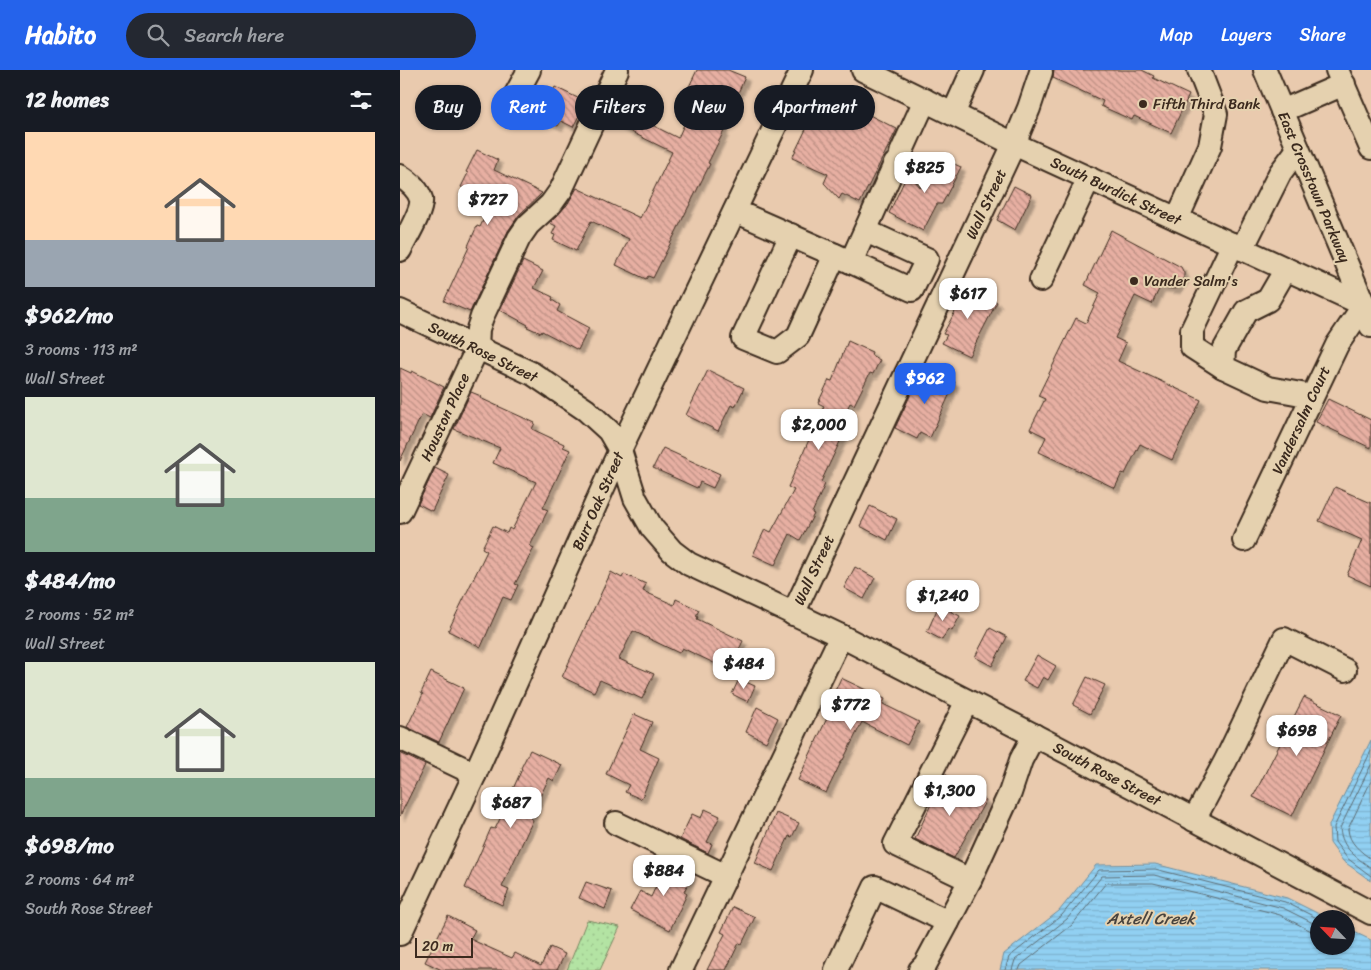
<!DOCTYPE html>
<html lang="en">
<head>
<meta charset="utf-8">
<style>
	:root { --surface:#171b24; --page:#242831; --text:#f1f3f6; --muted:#9ea1a6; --accent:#2563eb }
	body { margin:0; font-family:Sriracha,sans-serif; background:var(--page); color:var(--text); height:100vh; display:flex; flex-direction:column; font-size:19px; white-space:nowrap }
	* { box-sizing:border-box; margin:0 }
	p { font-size:16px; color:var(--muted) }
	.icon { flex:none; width:28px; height:28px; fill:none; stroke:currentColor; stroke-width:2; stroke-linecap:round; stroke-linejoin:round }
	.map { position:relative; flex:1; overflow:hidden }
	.details { display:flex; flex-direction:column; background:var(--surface); width:400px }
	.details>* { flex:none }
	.top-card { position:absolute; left:15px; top:15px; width:475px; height:45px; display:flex; gap:10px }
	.needle { width:32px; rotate:295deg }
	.buttons { position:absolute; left:910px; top:840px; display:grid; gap:10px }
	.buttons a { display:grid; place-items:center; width:45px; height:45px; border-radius:50%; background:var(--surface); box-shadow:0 1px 4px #0004; font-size:25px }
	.scale { position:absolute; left:15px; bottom:12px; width:58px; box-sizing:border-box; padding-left:5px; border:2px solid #3b2a1e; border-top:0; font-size:14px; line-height:18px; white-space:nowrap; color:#3b2a1e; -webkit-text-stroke:4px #e5d1af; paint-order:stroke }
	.price { position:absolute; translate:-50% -42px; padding:0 11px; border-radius:10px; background:#fff; color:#222; font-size:16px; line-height:32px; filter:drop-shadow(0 1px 2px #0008) }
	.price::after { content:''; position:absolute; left:50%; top:30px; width:15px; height:11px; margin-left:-8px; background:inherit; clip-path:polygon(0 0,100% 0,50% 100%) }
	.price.on { background:var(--accent); color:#fff }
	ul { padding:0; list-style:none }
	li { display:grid; align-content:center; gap:10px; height:265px; padding:0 25px }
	li span { display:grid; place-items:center; height:155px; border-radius:0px; color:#555 }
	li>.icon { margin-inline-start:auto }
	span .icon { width:90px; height:90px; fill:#fffc; stroke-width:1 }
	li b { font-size:21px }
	h2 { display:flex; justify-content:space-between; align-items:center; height:60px; padding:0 25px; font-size:21px }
	.chip { padding:0 18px; border-radius:22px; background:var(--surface); box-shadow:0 1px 4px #0004; font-size:18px; line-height:45px }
	.chip.on { background:var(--accent); color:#fff }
	header { display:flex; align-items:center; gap:30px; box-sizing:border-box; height:70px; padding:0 25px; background:var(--accent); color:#fff }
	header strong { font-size:24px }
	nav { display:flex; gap:28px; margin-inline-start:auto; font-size:18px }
	.search { width:350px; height:45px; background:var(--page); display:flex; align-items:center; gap:12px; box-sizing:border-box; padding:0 18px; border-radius:28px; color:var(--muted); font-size:19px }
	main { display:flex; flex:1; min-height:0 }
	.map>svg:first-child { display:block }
</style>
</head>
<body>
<header>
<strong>Habito</strong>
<div class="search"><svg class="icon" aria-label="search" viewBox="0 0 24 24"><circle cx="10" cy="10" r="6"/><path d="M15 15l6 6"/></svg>Search here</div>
<nav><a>Map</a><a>Layers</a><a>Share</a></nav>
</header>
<main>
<section class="details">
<h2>12 homes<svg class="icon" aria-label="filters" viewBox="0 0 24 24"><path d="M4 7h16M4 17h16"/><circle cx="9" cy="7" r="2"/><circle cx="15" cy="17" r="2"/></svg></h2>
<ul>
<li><span style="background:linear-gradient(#ffd9b3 70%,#9aa5b1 0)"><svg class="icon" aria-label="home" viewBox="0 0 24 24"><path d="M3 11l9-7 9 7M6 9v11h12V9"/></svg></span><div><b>$962/mo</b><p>3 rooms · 113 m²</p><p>Wall Street</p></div></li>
<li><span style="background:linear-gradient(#dfe7d0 65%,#7fa58c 0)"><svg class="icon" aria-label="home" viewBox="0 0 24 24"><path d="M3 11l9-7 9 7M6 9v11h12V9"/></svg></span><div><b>$484/mo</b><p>2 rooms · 52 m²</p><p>Wall Street</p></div></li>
<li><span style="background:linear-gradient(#dfe7d0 75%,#7fa58c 0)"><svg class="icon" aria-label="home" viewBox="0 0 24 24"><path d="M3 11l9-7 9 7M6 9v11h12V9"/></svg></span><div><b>$698/mo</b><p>2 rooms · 64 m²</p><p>South Rose Street</p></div></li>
</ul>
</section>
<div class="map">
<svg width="971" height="900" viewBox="0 0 971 900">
	<defs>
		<pattern id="garden-dots" width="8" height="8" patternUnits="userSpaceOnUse" patternTransform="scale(1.25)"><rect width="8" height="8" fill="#b3e3a3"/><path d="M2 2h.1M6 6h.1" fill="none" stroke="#9bc38c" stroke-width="1.8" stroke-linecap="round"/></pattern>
		<pattern id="water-rules" width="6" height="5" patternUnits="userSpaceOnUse" patternTransform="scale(1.25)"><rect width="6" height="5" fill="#91d0f2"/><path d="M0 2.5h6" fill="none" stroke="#7eb3cf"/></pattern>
		<pattern id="building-back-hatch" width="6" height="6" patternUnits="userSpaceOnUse" patternTransform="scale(1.25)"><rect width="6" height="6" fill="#e7afa2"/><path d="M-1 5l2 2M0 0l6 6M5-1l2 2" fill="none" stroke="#bc8f83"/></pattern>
		<filter id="shadow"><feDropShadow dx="4.5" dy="4.5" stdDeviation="1" flood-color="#0004"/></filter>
	</defs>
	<rect width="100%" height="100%" fill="#e9caae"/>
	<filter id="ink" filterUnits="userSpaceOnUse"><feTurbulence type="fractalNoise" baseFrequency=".02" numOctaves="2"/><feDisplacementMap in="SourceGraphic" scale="10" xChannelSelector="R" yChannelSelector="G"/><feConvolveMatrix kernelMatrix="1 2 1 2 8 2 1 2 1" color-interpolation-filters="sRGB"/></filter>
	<g filter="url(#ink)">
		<path fill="url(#garden-dots)" stroke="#778660" d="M187 850 220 857 200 900H167Z"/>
		<g fill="url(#water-rules)" stroke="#6f8e9d">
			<path d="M971 670V811L943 791 930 773 929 755Z"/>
			<path d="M755 794 887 828 929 849H919V876H946V858L971 870V900H600L604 884 659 841 696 795Z"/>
		</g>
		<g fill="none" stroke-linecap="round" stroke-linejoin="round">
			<g stroke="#5d6c73" stroke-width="1">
				<path d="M971 681 934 757 935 772 947 788 971 806"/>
				<path d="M971 695 940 758C942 779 955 786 971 798"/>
				<path d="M971 711 948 759C949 773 960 781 971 789"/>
				<path d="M605 900 609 887 662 845 699 800 755 799 885 832 919 849"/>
				<path d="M612 900 615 890 667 849 702 806 754 805 883 838 919 856"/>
				<path d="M619 900 621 895 672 855 706 813H753L805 825 880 845 919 865"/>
			</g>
		</g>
		<g fill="url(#building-back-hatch)" stroke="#3b2a1e" filter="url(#shadow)">
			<path d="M297 0H328L345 7 322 60 324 61 308 93 310 94 253 208 248 206 246 209 216 195 229 169 191 151 176 181 153 170 155 165 152 164 156 156 150 153 167 135 177 118 240 148 272 82 213 53 224 31 250 44 246 52 278 68 295 30 285 25Z"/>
			<path d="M654 0H742L754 6 753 8 789 25 771 63 734 46 732 50 701 36 703 31 653 8Z"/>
			<path d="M155 17 186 32 173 57 161 51 158 56 140 48Z"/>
			<path d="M424 22 497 59 460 133 442 124 439 129 424 113 428 104 392 88Z"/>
			<path d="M77 80 98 90 94 100 142 123 119 145 108 161 70 242 44 231 69 177 68 176 77 156 80 157 92 132 61 117 68 103 66 102Z"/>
			<path d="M534 85 561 97 542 134H537L523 161 489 143 508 103 521 118Z"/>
			<path d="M614 116 632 125 615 160 597 150Z"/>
			<path d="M711 160 781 197 784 203V208L776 219 760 217 752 234 735 226 715 268 726 273 718 291 801 330 772 390 740 374 725 404 722 403 715 418 639 382 646 367 630 359 645 329 638 326 676 248 686 253 700 223 685 215Z"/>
			<path d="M123 191 143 201 134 218 153 227 152 230 160 235 157 241 189 258 178 280 142 261 141 263 127 257 128 255 100 240Z"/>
			<path d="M563 214 597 232 569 286 542 273 547 265 543 264 557 238 552 236Z"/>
			<path d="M448 271 472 282 471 285 480 290 473 304 470 303 454 335 450 333 437 360 444 363 421 412 425 414 412 443 414 444 400 470 390 464 375 495 353 485 365 459 371 462 394 420 388 417 424 336 418 333 429 310 432 311Z"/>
			<path d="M0 298 11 303 12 301 44 317 30 348 22 344 0 391Z"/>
			<path d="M523 298 555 312 530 368 520 363 517 369 495 358Z"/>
			<path d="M308 300 344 318 335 337 331 335 318 361 286 345Z"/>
			<path d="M71 322 81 326 80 328 135 353 132 359 164 374 163 377 170 380 143 438 148 440 130 476 134 478 115 514 118 515 111 530 103 527 81 577 48 561 87 481 82 478 93 456 107 463 109 458 112 460 136 412 93 393 100 378 54 359Z"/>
			<path d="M928 329 971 350V378L916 352Z"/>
			<path d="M263 378 320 404 313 418 300 412 297 418 253 398Z"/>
			<path d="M35 398 49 405 32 441 18 434Z"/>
			<path d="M935 417 971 433V516L947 505 962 470 919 451Z"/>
			<path d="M470 436 497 449 487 470 460 456Z"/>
			<path d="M455 497 475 508 464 529 444 518Z"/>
			<path d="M211 502 222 508 224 504 246 514 243 521 270 533 274 535 276 529 299 540 296 546 298 547 297 549 343 571 329 600 282 578 279 583 233 561 219 589 254 604 242 629 200 610 194 622 162 607Z"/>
			<path d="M539 535 560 546 552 561 548 559 542 570 527 562Z"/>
			<path d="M590 558 607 567 592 596 575 587Z"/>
			<path d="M637 585 656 596 648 610 643 607 637 618 623 611Z"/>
			<path d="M31 602 64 618 39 672 7 657 23 624 21 623Z"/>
			<path d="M687 607 705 615 690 644 673 635Z"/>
			<path d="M441 608 485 629 483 634 519 652 507 675 462 652 443 690H442L426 723 398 710 436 629 432 627Z"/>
			<path d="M339 609 355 616 348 632 332 624Z"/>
			<path d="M904 627 941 645 892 746 853 727Z"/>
			<path d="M357 637 378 648 366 672 346 662Z"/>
			<path d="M234 644 252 652 240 679 259 688 241 729 225 722 229 715 206 704Z"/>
			<path d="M130 680 162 695 154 711 149 708 135 737 131 749 133 750 102 817 109 820 102 835 65 818 91 758 95 759 113 722 112 721 122 699 121 698Z"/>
			<path d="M0 683 25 695 0 746Z"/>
			<path d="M545 704 586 730 554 788 515 769Z"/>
			<path d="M305 739 320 746 307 772 312 774 308 783 280 769 292 744 301 748Z"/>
			<path d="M376 743 399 753 392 767 389 766 373 801 355 793Z"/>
			<path d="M267 792 292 804 284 822 287 824 270 860 230 840 240 821 251 827Z"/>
			<path d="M186 812 212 821 205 839 179 828Z"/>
			<path d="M333 837 355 847 342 874 339 873 326 900H307L325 864 321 862Z"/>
			<path d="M48 846 75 860 70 869 112 888 115 883 141 896 150 877 165 884 157 900H42L25 892Z"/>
		</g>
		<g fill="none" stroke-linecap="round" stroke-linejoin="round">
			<defs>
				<g id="minor">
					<path d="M463 0 614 74 971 238"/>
					<path d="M865 0 964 235 971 256"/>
					<path d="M937 0 971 78"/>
					<path d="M115 26 129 0"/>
					<path d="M882 41 944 14"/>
					<path d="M553 44 573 0"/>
					<path d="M501 83 525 30"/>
					<path d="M0 106C8 111 18 119 21 129 23 141 5 169 0 180"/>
					<path d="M335 141 451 192 495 94"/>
					<path d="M777 149 810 76 816 44 799 0"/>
					<path d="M391 165 343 268 377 282 398 266 435 185"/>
					<path d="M842 179 880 103 898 79"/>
					<path d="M451 192 512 220 527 189 466 161"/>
					<path d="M886 199 868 230 846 241 824 280 823 297 868 318 912 326"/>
					<path d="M641 210 689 108"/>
					<path d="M0 241 133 304 186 340 209 361 220 380 235 428 252 458 272 481 289 494 441 566 653 675 971 843"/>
					<path d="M823 297 792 277V260L833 174"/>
					<path d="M0 442 77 279 78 259 82 247 119 168 128 155 151 134 161 120 217 0"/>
					<path d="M844 470 937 275 964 235"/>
					<path d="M393 544 614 74 629 38 641 2"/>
					<path d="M0 668 75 704"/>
					<path d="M794 750 826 690 884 569 945 600"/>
					<path d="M216 753 326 806"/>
					<path d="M570 810 610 723 621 690 634 665"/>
					<path d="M0 864 75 704 220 380 402 0"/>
					<path d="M281 900 441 566"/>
					<path d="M436 900 475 817 548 852 570 810 495 774 567 631"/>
					<path d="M520 900 525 895 548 852"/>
				</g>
			</defs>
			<use href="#minor" stroke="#3b2a1e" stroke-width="26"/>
			<use href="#minor" stroke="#e5d1af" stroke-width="22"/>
		</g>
	</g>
	<g fill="#3b2a1e" stroke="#e5d1af" stroke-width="2">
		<circle cx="743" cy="34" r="5"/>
		<circle cx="734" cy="211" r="5"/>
	</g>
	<g text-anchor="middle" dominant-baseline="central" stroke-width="4" stroke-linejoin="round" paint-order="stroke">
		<g font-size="15" fill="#3b2a1e" stroke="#e5d1af" text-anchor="start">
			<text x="753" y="34">Fifth Third Bank</text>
			<text x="744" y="211">Vander Salm's</text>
		</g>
		<g font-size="15" fill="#3b2a1e" stroke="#e5d1af">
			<text transform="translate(914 117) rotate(67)">East Crosstown Parkway</text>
			<text transform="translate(716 121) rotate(25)">South Burdick Street</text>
			<text transform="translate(586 134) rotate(-65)">Wall Street</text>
			<text transform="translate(83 282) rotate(26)">South Rose Street</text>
			<text transform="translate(45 347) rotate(-65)">Houston Place</text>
			<text transform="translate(901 350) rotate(-65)">Vandersalm Court</text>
			<text transform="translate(198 431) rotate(-66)">Burr Oak Street</text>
			<text transform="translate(414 500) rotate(-65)">Wall Street</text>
			<text transform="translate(707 704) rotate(28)">South Rose Street</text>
		</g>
		<g font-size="16" font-style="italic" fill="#48433e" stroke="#e5d1af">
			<text x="751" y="848">Axtell Creek</text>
		</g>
	</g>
</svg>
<div class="buttons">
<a><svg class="needle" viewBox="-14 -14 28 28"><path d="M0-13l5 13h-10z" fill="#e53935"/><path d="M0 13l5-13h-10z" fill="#9ea1a6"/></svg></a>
</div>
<div class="scale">20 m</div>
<b class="price" style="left:525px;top:124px">$825</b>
<b class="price" style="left:88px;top:156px">$727</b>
<b class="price" style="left:568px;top:250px">$617</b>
<b class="price on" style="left:525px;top:335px">$962</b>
<b class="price" style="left:419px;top:381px">$2,000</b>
<b class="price" style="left:543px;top:552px">$1,240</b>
<b class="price" style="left:344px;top:620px">$484</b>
<b class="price" style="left:451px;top:661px">$772</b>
<b class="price" style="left:897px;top:687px">$698</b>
<b class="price" style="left:550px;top:747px">$1,300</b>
<b class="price" style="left:111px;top:759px">$687</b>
<b class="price" style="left:264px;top:827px">$884</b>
<div class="top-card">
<a class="chip">Buy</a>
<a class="chip on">Rent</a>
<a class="chip">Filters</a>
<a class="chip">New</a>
<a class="chip">Apartment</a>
</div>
</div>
</main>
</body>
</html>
